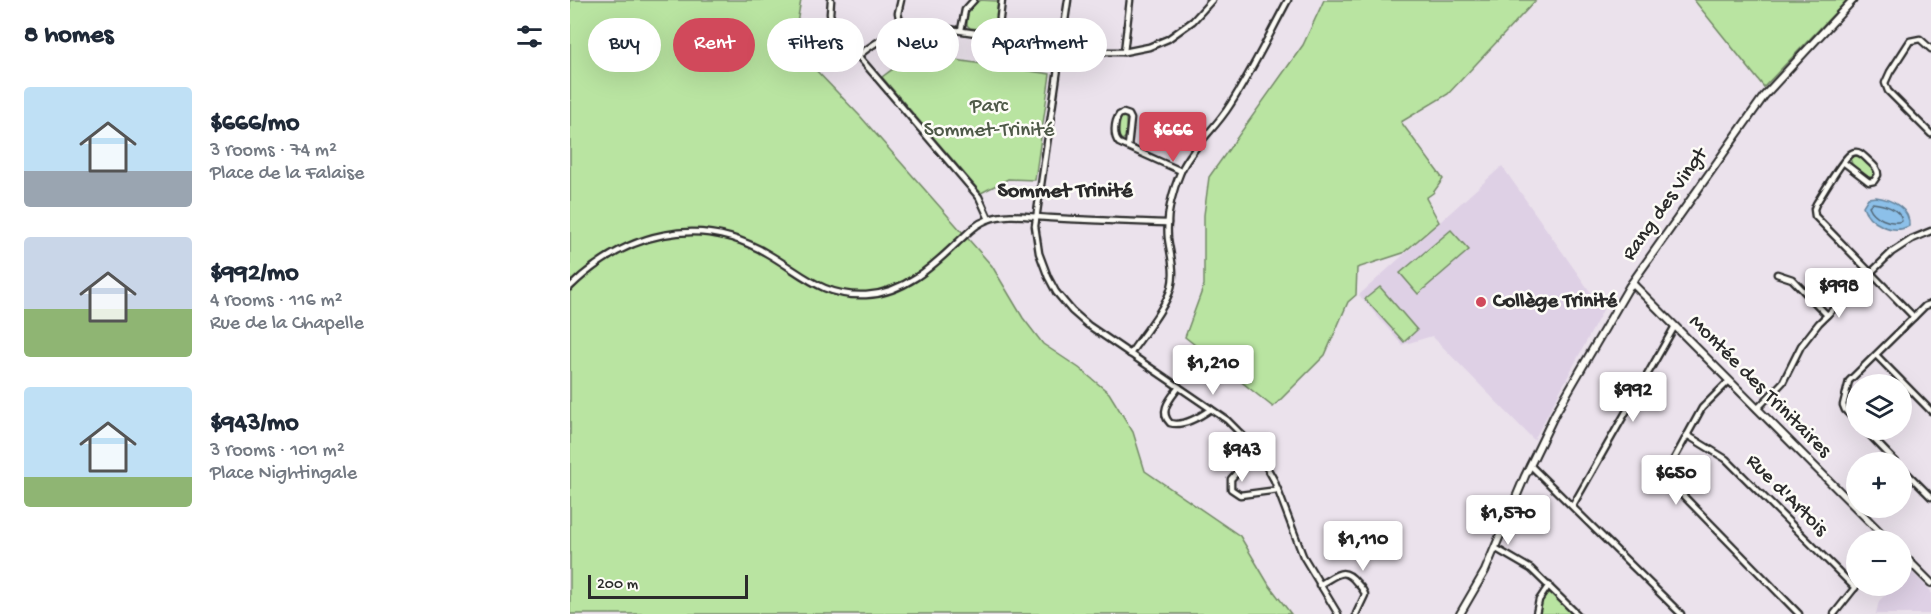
<!DOCTYPE html>
<html lang="en">
<head>
<meta charset="utf-8">
<style>
	:root { --surface:#fff; --page:#f6f6f7; --text:#1f2937; --muted:#747a83; --accent:#d1495b }
	body { margin:0; font-family:"Gochi Hand",sans-serif; background:var(--page); color:var(--text); height:100vh; display:flex; flex-direction:column; font-size:22px; white-space:nowrap }
	* { box-sizing:border-box; margin:0 }
	p { font-size:20px; color:var(--muted) }
	.icon { flex:none; width:33px; height:33px; fill:none; stroke:currentColor; stroke-width:2; stroke-linecap:round; stroke-linejoin:round }
	.map { position:relative; flex:1; overflow:hidden }
	.drawer { display:flex; flex-direction:column; background:var(--surface); width:570px }
	.drawer>* { flex:none }
	.banner { position:absolute; left:18px; top:18px; width:570px; height:54px; display:flex; gap:12px }
	.controls { position:absolute; left:1276px; top:374px; display:grid; gap:12px }
	.controls a { display:grid; place-items:center; width:66px; height:66px; border-radius:50%; background:var(--surface); box-shadow:0 6px 24px #0002; font-size:30px }
	.scale { position:absolute; left:18px; bottom:15px; width:160px; box-sizing:border-box; padding-left:6px; border:3px solid #2b2b2b; border-top:0; font-size:16px; line-height:21px; white-space:nowrap; color:#2b2b2b; -webkit-text-stroke:4px #fdfcf7; paint-order:stroke }
	.price { position:absolute; translate:-50% -51px; padding:0 14px; border-radius:6px; background:#fff; color:#222; font-size:20px; line-height:39px; filter:drop-shadow(0 2px 3px #0008) }
	.price::after { content:''; position:absolute; left:50%; top:36px; width:18px; height:14px; margin-left:-9px; background:inherit; clip-path:polygon(0 0,100% 0,50% 100%) }
	.price.selected { background:var(--accent); color:#fff }
	ul { padding:0; list-style:none }
	li { display:flex; align-items:center; gap:18px; height:150px; padding:0 24px }
	li span { display:grid; place-items:center; flex:none; width:168px; height:120px; border-radius:6px; color:#555 }
	li>.icon { margin-inline-start:auto }
	span .icon { width:72px; height:72px; fill:#fffc; stroke-width:1 }
	li b { font-size:26px }
	h2 { display:flex; justify-content:space-between; align-items:center; height:72px; padding:0 24px; font-size:26px }
	.tag { padding:0 21px; border-radius:27px; background:var(--surface); box-shadow:0 6px 24px #0002; font-size:21px; line-height:54px }
	.tag.selected { background:var(--accent); color:#fff }
	main { display:flex; flex:1; min-height:0 }
	.map>svg:first-child { display:block }
</style>
</head>
<body>
<main>
<section class="drawer">
<h2>8 homes<svg class="icon" aria-label="filters" viewBox="0 0 24 24"><path d="M4 7h16M4 17h16"/><circle cx="9" cy="7" r="2"/><circle cx="15" cy="17" r="2"/></svg></h2>
<ul>
<li><span style="background:linear-gradient(#bfe0f5 70%,#9aa5b1 0)"><svg class="icon" aria-label="home" viewBox="0 0 24 24"><path d="M3 11l9-7 9 7M6 9v11h12V9"/></svg></span><div><b>$666/mo</b><p>3 rooms · 74 m²</p><p>Place de la Falaise</p></div></li>
<li><span style="background:linear-gradient(#c9d6e8 60%,#8fb573 0)"><svg class="icon" aria-label="home" viewBox="0 0 24 24"><path d="M3 11l9-7 9 7M6 9v11h12V9"/></svg></span><div><b>$992/mo</b><p>4 rooms · 116 m²</p><p>Rue de la Chapelle</p></div></li>
<li><span style="background:linear-gradient(#bfe0f5 75%,#8fb573 0)"><svg class="icon" aria-label="home" viewBox="0 0 24 24"><path d="M3 11l9-7 9 7M6 9v11h12V9"/></svg></span><div><b>$943/mo</b><p>3 rooms · 101 m²</p><p>Place Nightingale</p></div></li>
</ul>
</section>
<div class="map">
<svg width="1361" height="614" viewBox="0 0 1361 614">
	<rect width="100%" height="100%" fill="#ebe2ec"/>
	<filter id="ink" filterUnits="userSpaceOnUse"><feTurbulence type="fractalNoise" baseFrequency=".0167" numOctaves="2"/><feDisplacementMap in="SourceGraphic" scale="12" xChannelSelector="R" yChannelSelector="G"/><feConvolveMatrix kernelMatrix="1 2 1 2 8 2 1 2 1" color-interpolation-filters="sRGB"/></filter>
	<g filter="url(#ink)">
		<g fill="#ded0e5">
			<path d="M932 166 1033 310 964 440 862 336 832 345 789 295Z"/>
			<path d="M1341 571 1361 591V614H1306L1309 601 1326 585H1332V579Z"/>
		</g>
		<g fill="#b9e4a1" stroke="#728866" stroke-width="1.5">
			<path d="M0 0H231L225 34 243 67 290 116 422 266 453 318 473 344 509 368 539 393 563 432 575 471 670 536 699 585 721 614H0Z"/>
			<path d="M410 0 428 1 425 27 423 30 400 28 397 25 398 10Z"/>
			<path d="M754 0H966L878 94 831 122 873 179 863 193 856 198 869 222 833 253 787 268 786 295 778 302 755 355 703 407 615 337 634 285V215L639 177 733 45Z"/>
			<path d="M1124 0H1277L1194 87Z"/>
			<path d="M365 57 480 74 465 180 438 179 411 193 312 77C331 62 341 58 365 57Z"/>
			<path d="M552 117 556 118V137L552 140 548 136 550 120Z"/>
			<path d="M1286 156C1293 157 1302 166 1304 173L1302 177H1298L1282 164 1280 158Z"/>
			<path d="M881 230 899 250 848 294 830 273Z"/>
			<path d="M810 287 847 330 834 342 795 299Z"/>
			<path d="M979 593 984 595 1003 614H969L971 601Z"/>
		</g>
		<path fill="#8cc0e9" stroke="#65849d" stroke-width="1.5" d="M1306 197C1321 199 1341 209 1339 226 1323 235 1298 223 1293 206L1298 198Z"/>
		<g fill="none" stroke-linecap="round" stroke-linejoin="round">
			<path stroke="#526777" stroke-width="1.5" d="M1302 203C1314 204 1330 209 1332 221 1320 225 1304 218 1299 206Z"/>
			<defs>
				<g id="minor">
					<path d="M261 0 260 14 266 30 409 197 419 219"/>
					<path d="M331 0 328 13 332 30"/>
					<path d="M498 0 465 226 469 253 478 277 486 292 502 311 518 325 657 420 687 450 704 480 733 556 768 614"/>
					<path d="M391 30 395 10 404 0"/>
					<path d="M428 35 432 0"/>
					<path d="M1361 49 1350 39 1340 41 1320 72 1315 83 1318 91 1361 134"/>
					<path d="M554 52 560 0"/>
					<path d="M288 56C309 39 330 27 358 26L535 52H554L579 47 598 39 623 21 642 0"/>
					<path d="M558 147 561 119 559 115 553 113 549 115C544 122 543 137 549 143L611 171"/>
					<path d="M1273 162 1299 182 1304 181 1308 175C1308 168 1303 165 1298 160 1293 155 1289 150 1282 153 1274 156 1252 195 1246 204L1244 209 1245 216 1344 317 1355 306 1361 304"/>
					<path d="M1207 274 1222 279 1257 315"/>
					<path d="M0 287C55 233 129 213 198 254 233 274 252 297 296 295 334 293 362 267 388 242 397 234 405 224 417 220 437 212 459 217 480 218 519 220 558 222 598 223"/>
					<path d="M560 354C572 336 596 307 601 288 606 271 600 254 598 238 596 215 602 192 611 171 623 146 646 128 660 105 682 71 699 35 718 0"/>
					<path d="M1306 355 1361 411"/>
					<path d="M1159 381 1132 408 1098 470 1097 479 1229 614"/>
					<path d="M609 387C601 398 588 411 600 423 613 427 631 416 641 409"/>
					<path d="M1187 409 1213 382 1231 346 1249 323 1322 252 1342 239 1361 231"/>
					<path d="M1287 422 1275 410 1273 405 1279 381 1344 317"/>
					<path d="M1294 429 1326 462"/>
					<path d="M1117 435 1156 459 1285 588"/>
					<path d="M687 450 661 479V489L670 495 708 490"/>
					<path d="M960 465 1111 614"/>
					<path d="M1332 468 1361 497"/>
					<path d="M1003 505 1105 326"/>
					<path d="M925 548 961 569 1007 614"/>
					<path d="M749 585C766 576 773 565 787 583 791 587 794 590 795 595L786 614"/>
					<path d="M966 614 969 600 979 585"/>
					<path d="M1264 614 1287 585"/>
				</g>
				<g id="tertiary">
					<path d="M1062 283 1318 540"/>
					<path d="M1332 554 1361 583"/>
					<path d="M890 614 915 571 955 476 985 414 1059 287 1194 96 1283 0"/>
				</g>
			</defs>
			<use href="#minor" stroke="#2b2b2b" stroke-width="9"/>
			<use href="#tertiary" stroke="#2b2b2b" stroke-width="10"/>
			<use href="#minor" stroke="#fdfcf7" stroke-width="4.5"/>
			<use href="#tertiary" stroke="#fdfcf7" stroke-width="6"/>
		</g>
	</g>
	<circle fill="#d1495b" stroke="#fdfcf7" stroke-width="2" cx="911" cy="302" r="6"/>
	<g text-anchor="middle" dominant-baseline="central" stroke-width="5" stroke-linejoin="round" paint-order="stroke">
		<g font-size="21" fill="#4e5948" stroke="#fdfcf7">
			<text x="419" y="107">Parc<tspan x="419" dy="24">Sommet-Trinité</tspan></text>
		</g>
		<g font-size="21" fill="#2b2b2b" stroke="#fdfcf7">
			<text transform="translate(1096 205) rotate(-55)">Rang des Vingt</text>
			<text transform="translate(1189 387) rotate(45)">Montée des Trinitaires</text>
			<text transform="translate(1216 496) rotate(45)">Rue d'Artois</text>
		</g>
		<g font-size="21" font-weight="bold" fill="#2b2b2b" stroke="#fdfcf7" text-anchor="start">
			<text x="923" y="302">Collège Trinité</text>
		</g>
		<g font-size="22" font-weight="bold" fill="#2b2b2b" stroke="#fdfcf7">
			<text x="495" y="192">Sommet Trinité</text>
		</g>
	</g>
</svg>
<div class="controls">
<a><svg class="icon" aria-label="layers" viewBox="0 0 24 24"><path d="M12 4l9 5-9 5-9-5zM3 14l9 5 9-5"/></svg></a>
<a>+</a>
<a>−</a>
</div>
<div class="scale">200 m</div>
<b class="price selected" style="left:603px;top:163px">$666</b>
<b class="price" style="left:1269px;top:319px">$998</b>
<b class="price" style="left:643px;top:396px">$1,210</b>
<b class="price" style="left:1063px;top:423px">$992</b>
<b class="price" style="left:672px;top:483px">$943</b>
<b class="price" style="left:1106px;top:506px">$650</b>
<b class="price" style="left:938px;top:546px">$1,570</b>
<b class="price" style="left:793px;top:572px">$1,110</b>
<div class="banner">
<a class="tag">Buy</a>
<a class="tag selected">Rent</a>
<a class="tag">Filters</a>
<a class="tag">New</a>
<a class="tag">Apartment</a>
</div>
</div>
</main>
</body>
</html>
